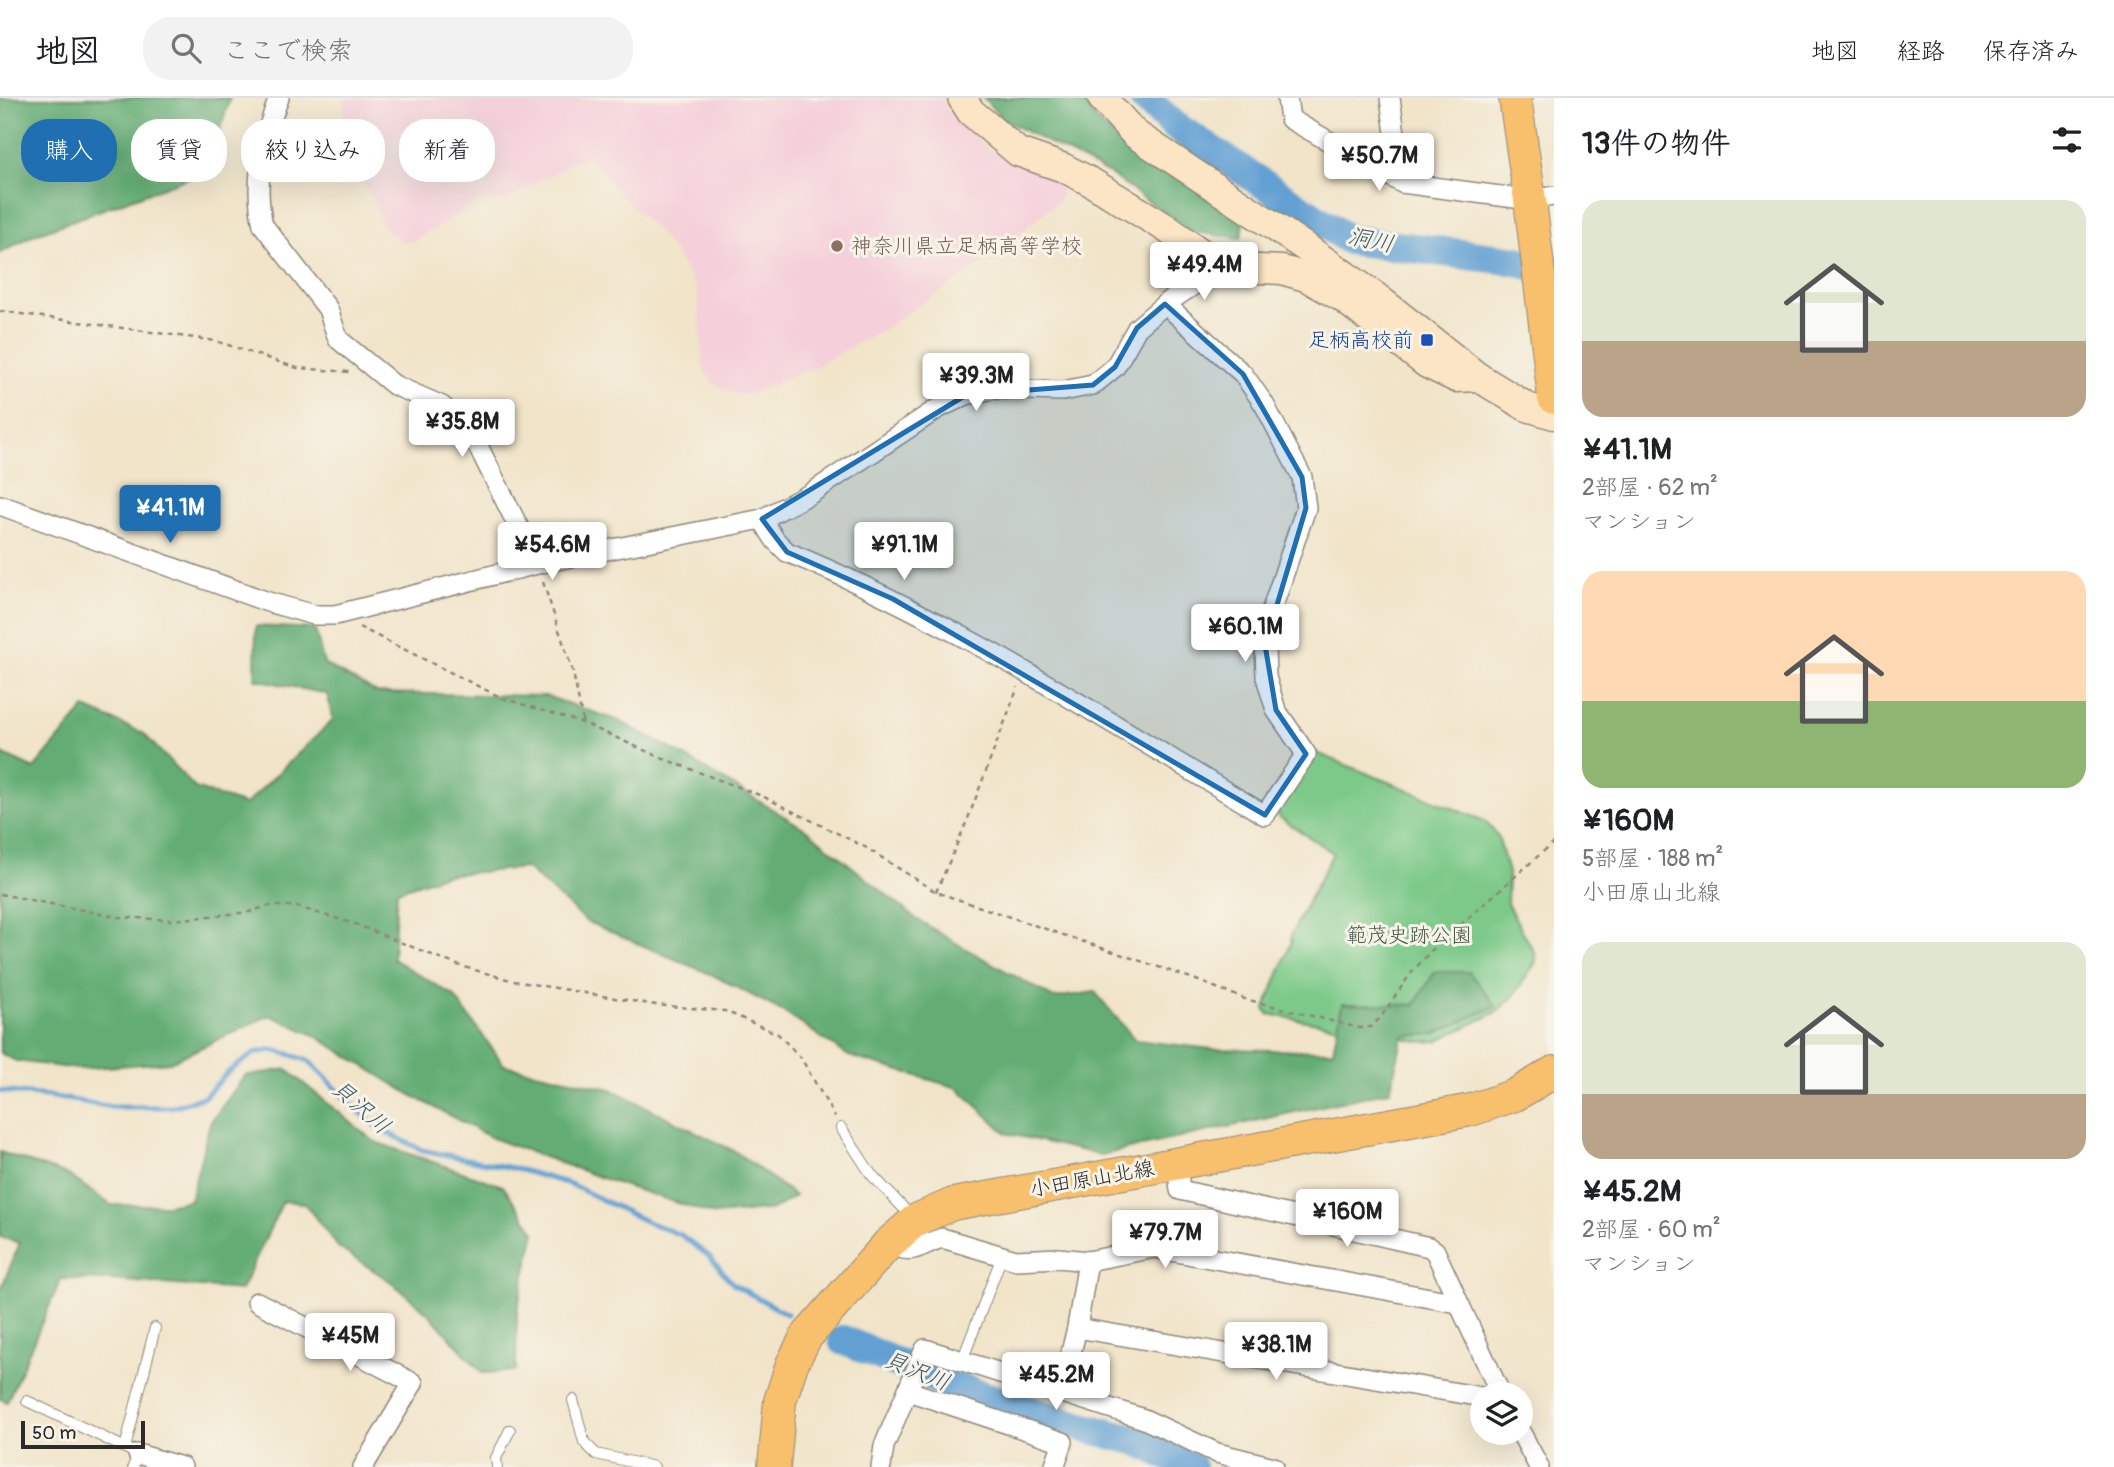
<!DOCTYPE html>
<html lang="ja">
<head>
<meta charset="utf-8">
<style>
	:root { --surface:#fff; --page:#f2f2f2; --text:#202124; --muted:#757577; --line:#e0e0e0; --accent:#1f6fb2 }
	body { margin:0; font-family:Pangolin,"Klee One",sans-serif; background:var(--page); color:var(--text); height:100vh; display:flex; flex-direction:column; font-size:26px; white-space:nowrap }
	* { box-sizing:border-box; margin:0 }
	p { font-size:23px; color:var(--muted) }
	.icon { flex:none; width:38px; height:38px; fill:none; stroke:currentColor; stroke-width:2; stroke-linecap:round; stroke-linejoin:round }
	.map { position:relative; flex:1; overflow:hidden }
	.drawer { display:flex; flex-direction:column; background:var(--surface); width:560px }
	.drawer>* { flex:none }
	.banner { position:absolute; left:21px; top:21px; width:665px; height:63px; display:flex; gap:14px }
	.controls { position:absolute; left:1470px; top:1284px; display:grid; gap:14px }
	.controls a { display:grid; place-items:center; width:63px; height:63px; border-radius:50%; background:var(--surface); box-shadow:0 7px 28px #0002; font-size:35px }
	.scale { position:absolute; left:21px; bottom:18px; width:124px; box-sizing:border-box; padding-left:7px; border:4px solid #2b2b2b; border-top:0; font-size:19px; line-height:24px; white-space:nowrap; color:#2b2b2b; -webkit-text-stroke:5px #f7f3e8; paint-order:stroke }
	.price { position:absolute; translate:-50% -60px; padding:0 16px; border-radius:7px; background:#fff; color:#222; font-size:23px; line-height:46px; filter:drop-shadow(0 2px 4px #0008) }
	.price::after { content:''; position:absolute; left:50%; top:42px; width:21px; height:16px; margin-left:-10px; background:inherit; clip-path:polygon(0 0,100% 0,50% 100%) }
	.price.on { background:var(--accent); color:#fff }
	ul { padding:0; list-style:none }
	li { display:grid; align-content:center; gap:14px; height:371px; padding:0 28px }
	li span { display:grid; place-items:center; height:217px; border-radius:21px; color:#555 }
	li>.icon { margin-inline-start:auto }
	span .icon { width:126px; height:126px; fill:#fffc; stroke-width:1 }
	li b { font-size:30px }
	h2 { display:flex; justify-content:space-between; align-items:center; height:84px; padding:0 28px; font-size:30px }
	.tag { padding:0 24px; border-radius:28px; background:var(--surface); box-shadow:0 7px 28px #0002; font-size:24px; line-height:63px }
	.tag.on { background:var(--accent); color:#fff }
	header { display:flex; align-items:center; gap:42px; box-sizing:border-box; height:98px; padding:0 35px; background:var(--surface); border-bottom:2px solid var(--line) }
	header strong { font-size:33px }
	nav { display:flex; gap:38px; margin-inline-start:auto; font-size:24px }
	.search { width:490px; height:63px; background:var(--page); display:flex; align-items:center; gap:18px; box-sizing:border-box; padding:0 24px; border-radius:28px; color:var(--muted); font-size:26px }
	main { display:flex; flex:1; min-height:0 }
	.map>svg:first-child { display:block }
</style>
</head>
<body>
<header>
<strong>地図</strong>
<div class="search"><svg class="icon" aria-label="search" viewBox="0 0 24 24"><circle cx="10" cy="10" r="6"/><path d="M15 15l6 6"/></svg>ここで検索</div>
<nav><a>地図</a><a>経路</a><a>保存済み</a></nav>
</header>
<main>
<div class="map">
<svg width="1554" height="1369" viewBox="0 0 1554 1369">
	<rect width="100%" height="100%" fill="#f7f3e8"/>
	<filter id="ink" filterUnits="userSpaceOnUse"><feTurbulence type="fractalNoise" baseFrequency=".0143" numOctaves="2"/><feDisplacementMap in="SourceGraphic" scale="14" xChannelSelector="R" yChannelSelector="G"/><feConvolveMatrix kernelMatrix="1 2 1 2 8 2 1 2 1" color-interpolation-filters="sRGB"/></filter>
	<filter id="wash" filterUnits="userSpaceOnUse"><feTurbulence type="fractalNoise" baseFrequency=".00686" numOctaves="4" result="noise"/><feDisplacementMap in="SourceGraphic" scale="28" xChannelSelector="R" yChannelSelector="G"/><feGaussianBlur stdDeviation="1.57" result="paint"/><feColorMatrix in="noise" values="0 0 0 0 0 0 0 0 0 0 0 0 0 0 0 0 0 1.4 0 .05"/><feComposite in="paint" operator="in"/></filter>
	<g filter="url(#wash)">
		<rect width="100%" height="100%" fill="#f1e4c9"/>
		<path fill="#f5cfd9" d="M346 0H942L953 21 962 24 967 32 989 52 1030 71 1056 78 1062 92 1059 102 984 165 883 231 815 269 750 296 738 297 713 285 704 272 697 192 673 152 655 130 620 97 587 56 506 102 482 103 413 143 404 144 387 134 380 122 371 97 364 87 349 74 342 57 340 33Z"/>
		<path fill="#7bc988" stroke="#537a5a" stroke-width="2" d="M1314 654 1485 723 1498 738 1508 775 1507 806 1535 855 1536 864 1512 900 1495 915 1437 943 1423 944 1268 916 1265 911 1291 845V837L1333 755 1279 719 1277 711Z"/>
		<g fill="#64ad74" stroke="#486c50" stroke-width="2">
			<path d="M0 0H230L207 73 33 137 0 155Z"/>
			<path d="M984 0H1080L1101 27 1244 125 1241 140 1192 134 1108 75 1002 21Z"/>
			<path d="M256 528 315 531 324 566 377 595 546 598 619 623 672 651 807 732 915 820 961 848 1054 900 1095 894 1135 942 1212 951 1333 953 1342 906 1414 907 1435 874H1469L1496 908 1434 936 1403 938 1390 993 1101 1057 1006 1035 958 990 849 958 782 913 715 878 587 824 526 770 443 777 397 793 393 861 454 898 504 967 611 991 736 1054 795 1098 774 1111 715 1117 613 1084 492 1040 411 997 314 937 270 917 170 964 78 971 16 963 0 955V655L34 671 85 610 143 635 195 690 245 707 333 622 327 596 255 581Z"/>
			<path d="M286 971 375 1044 503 1088 535 1134 517 1212 516 1273 482 1275 429 1216 390 1183 339 1150 304 1105 283 1103 241 1192 112 1182 61 1181 7 1304 0 1301V1193L20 1145 0 1139V1054L68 1077 111 1107H167L190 1102 210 1025 245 978Z"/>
		</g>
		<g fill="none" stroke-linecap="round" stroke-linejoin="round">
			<path stroke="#62a0d3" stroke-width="5" d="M0 993 48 998 112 1009H171L204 999 228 974 255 955 272 952 289 956 309 963 352 1007 380 1031 422 1052 517 1071 570 1086 645 1123 681 1137 710 1159 733 1186 787 1216"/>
			<g stroke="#62a0d3" stroke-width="30">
				<path d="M1144 0 1175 28 1349 142 1517 163 1554 174"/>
				<path d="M843 1242 947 1286 1082 1329 1138 1343 1191 1369"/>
			</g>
		</g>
	</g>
	<g filter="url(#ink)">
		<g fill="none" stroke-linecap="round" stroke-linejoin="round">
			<defs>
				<g id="lane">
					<path d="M841 1030 871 1076 912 1119"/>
					<path d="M962 1263 1002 1158"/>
					<path d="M573 1302 584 1344 596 1356 654 1369"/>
					<path d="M27 1303 138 1356 133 1369"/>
					<path d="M125 1350 155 1230"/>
					<path d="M497 1369 496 1360 510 1332"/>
				</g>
				<g id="street">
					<path d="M279 0C263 40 253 84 263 127L328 211 338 241 394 287 442 308 465 329 479 350 537 466"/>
					<path d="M1287 0 1290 21 1402 85 1530 102 1554 98"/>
					<path d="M1390 0 1402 85"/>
					<path d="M0 407 268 504 314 517H335L537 466 762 421 810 396 937 311 966 297 993 291 1063 293 1093 287 1115 269 1137 230 1165 206 1221 169"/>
					<path d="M762 421 775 442 787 454C955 523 1110 625 1265 717L1306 656 1276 612 1266 579 1265 547 1268 523 1306 410 1302 379 1264 306 1243 276 1165 206"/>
					<path d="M1177 1066 1180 1092 1429 1149 1435 1153 1501 1297"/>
					<path d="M888 1146C916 1158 916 1148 942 1140L1016 1162 1058 1160 1088 1163 1154 1150 1458 1205"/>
					<path d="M257 1204 413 1285 363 1369"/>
					<path d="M1077 1230 1482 1299"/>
					<path d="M908 1293 1063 1344 1054 1369"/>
					<path d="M1061 1295 1077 1230 1088 1163"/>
					<path d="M1521 1335 1539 1369"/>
					<path d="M138 1356 182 1369"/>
					<path d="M881 1369 884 1348 925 1251 1144 1321 1217 1355 1274 1369"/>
				</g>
				<g id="secondary">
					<path d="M962 0 971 14 1018 54 1064 70 1091 84 1166 130 1221 169 1282 172 1306 179 1343 200 1427 266 1456 280 1478 279"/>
					<path d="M1102 0 1135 36 1305 149 1376 199 1478 279 1527 309 1554 317"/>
				</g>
				<g id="primary">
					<path d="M1515 0 1530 102 1554 300"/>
					<path d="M774 1369 780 1303 792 1266 806 1239 888 1146 916 1122 953 1106 1471 1012 1515 997 1554 974"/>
				</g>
			</defs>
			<use href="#lane" stroke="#8e887a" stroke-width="12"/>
			<use href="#street" stroke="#8e887a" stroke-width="22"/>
			<use href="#secondary" stroke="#8e887a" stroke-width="31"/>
			<use href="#primary" stroke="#8e887a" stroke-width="34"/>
			<g stroke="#8e887a" stroke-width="2.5" stroke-dasharray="5 5" stroke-linecap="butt">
				<path d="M0 213 216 243 297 270 350 274"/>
				<path d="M543 484 573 574 583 625"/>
				<path d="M359 529 502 600 583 625 664 661 762 698 865 749 936 794 1191 880 1245 901 1359 930 1371 929 1381 919 1411 875 1431 853 1554 744"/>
				<path d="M936 794 967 723 1018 589"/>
				<path d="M0 796 118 819 173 822 249 814 268 808H294L355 826 457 867 514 883 656 907 725 913 778 936 801 960 835 1019"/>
			</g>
			<use href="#lane" stroke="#fff" stroke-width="10"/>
			<use href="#street" stroke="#fff" stroke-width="19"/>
			<use href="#secondary" stroke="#fce5c4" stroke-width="28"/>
			<use href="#primary" stroke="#f8bf6c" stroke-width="32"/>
		</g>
	</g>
	<path fill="#1f6fb2" fill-opacity="0.2" stroke="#1f6fb2" stroke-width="5" stroke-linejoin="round" d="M1165 206 1243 276 1302 379 1306 410 1265 547 1276 612 1306 656 1265 717 893 501 787 454 762 421 966 297 1093 287 1115 269 1137 230Z"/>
	<circle fill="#8d6e63" stroke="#f7f3e8" stroke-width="2.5" cx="837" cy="148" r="7"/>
	<rect fill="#1a4fb4" stroke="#f7f3e8" stroke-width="2.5" x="1420" y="235" width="14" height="14" rx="3.5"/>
	<g text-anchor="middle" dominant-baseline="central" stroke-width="6" stroke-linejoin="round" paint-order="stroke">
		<g font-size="21" fill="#785e54" stroke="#f7f3e8" text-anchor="start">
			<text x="851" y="148">神奈川県立足柄高等学校</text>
		</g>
		<g font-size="21" fill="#164399" stroke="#f7f3e8" text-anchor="end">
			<text x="1413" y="242">足柄高校前</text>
		</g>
		<g font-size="21" fill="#435a47" stroke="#f7f3e8">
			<text x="1409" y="837">範茂史跡公園</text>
		</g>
		<g font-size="21" fill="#2b2b2b" stroke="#f7f3e8">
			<text transform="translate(1092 1081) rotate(-10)">小田原山北線</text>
		</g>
		<g font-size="23" font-style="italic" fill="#415a6e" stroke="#f7f3e8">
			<text transform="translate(1371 142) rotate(12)">洞川</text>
			<text transform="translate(361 1009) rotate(41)">貝沢川</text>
			<text transform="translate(917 1273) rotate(22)">貝沢川</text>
		</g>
	</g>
</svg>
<div class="controls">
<a><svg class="icon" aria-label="layers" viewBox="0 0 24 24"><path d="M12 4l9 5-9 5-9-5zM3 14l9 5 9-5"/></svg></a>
</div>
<div class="scale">50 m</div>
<b class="price" style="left:1379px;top:95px">¥50.7M</b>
<b class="price" style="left:1204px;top:204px">¥49.4M</b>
<b class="price" style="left:976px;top:315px">¥39.3M</b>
<b class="price" style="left:462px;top:361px">¥35.8M</b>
<b class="price on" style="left:170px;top:447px">¥41.1M</b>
<b class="price" style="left:552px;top:484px">¥54.6M</b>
<b class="price" style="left:904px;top:484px">¥91.1M</b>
<b class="price" style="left:1245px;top:566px">¥60.1M</b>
<b class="price" style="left:1347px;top:1151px">¥160M</b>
<b class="price" style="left:1165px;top:1172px">¥79.7M</b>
<b class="price" style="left:350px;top:1275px">¥45M</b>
<b class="price" style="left:1276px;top:1284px">¥38.1M</b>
<b class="price" style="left:1056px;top:1314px">¥45.2M</b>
<div class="banner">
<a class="tag on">購入</a>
<a class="tag">賃貸</a>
<a class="tag">絞り込み</a>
<a class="tag">新着</a>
</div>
</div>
<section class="drawer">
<h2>13件の物件<svg class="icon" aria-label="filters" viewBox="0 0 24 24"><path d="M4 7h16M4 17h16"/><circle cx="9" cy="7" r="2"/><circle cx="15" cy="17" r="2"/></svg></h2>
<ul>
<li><span style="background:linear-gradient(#dfe7d0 65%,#b9a48a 0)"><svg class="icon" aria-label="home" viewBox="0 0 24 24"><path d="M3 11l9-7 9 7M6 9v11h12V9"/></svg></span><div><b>¥41.1M</b><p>2部屋 · 62 m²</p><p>マンション</p></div></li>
<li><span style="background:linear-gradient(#ffd9b3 60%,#8fb573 0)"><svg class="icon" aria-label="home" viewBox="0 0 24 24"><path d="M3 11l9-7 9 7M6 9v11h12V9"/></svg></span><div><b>¥160M</b><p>5部屋 · 188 m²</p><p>小田原山北線</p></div></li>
<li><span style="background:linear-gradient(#dfe7d0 70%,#b9a48a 0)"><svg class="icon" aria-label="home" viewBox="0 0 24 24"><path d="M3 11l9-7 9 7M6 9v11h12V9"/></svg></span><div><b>¥45.2M</b><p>2部屋 · 60 m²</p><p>マンション</p></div></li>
</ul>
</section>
</main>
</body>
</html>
